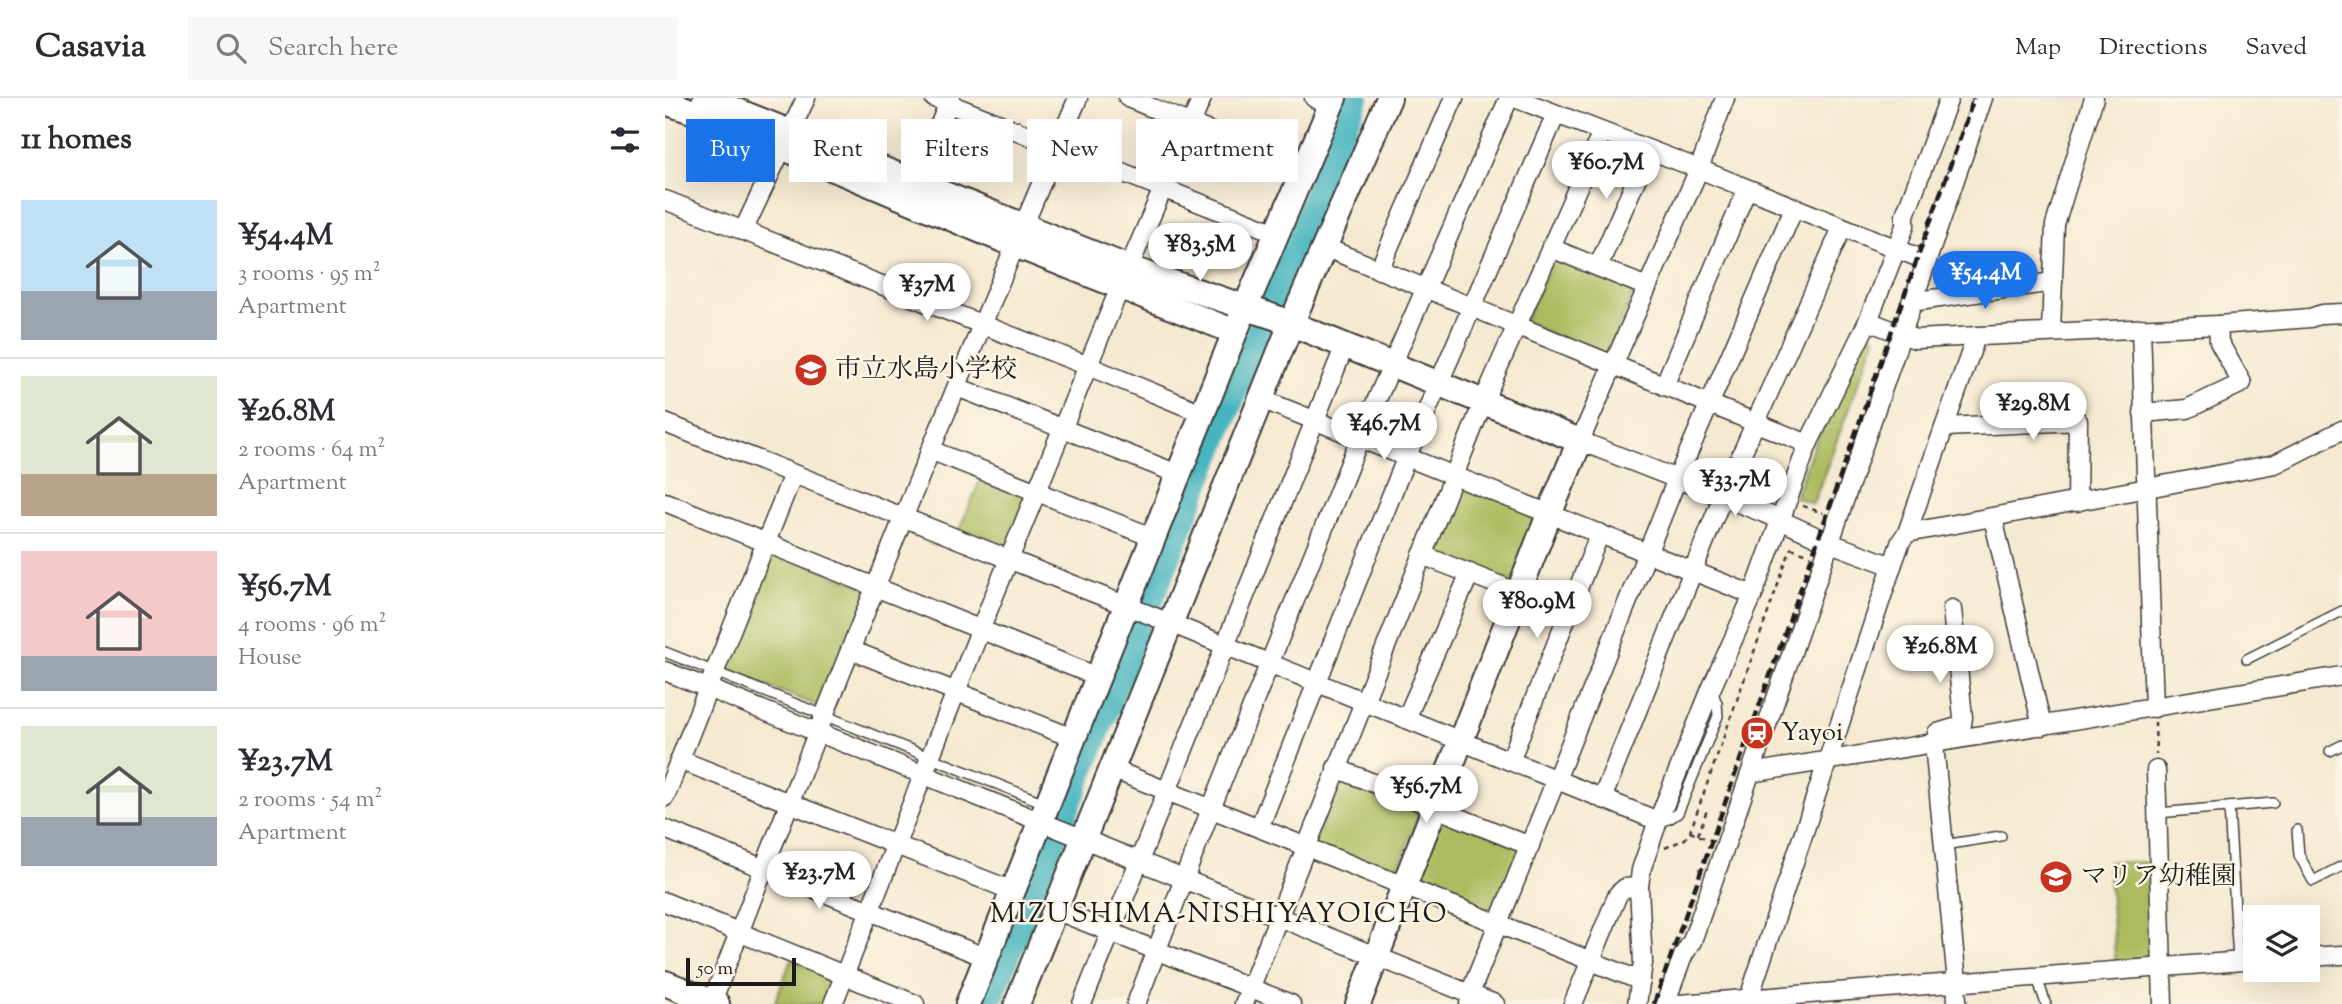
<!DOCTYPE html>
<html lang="en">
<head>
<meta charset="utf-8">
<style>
	:root { --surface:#fff; --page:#f7f7f7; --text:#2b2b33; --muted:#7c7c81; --line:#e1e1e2; --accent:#1a73e8 }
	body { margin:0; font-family:"Sorts Mill Goudy","Noto Serif JP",serif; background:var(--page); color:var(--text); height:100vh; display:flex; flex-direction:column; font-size:26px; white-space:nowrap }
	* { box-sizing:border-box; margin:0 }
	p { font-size:23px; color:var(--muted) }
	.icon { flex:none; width:38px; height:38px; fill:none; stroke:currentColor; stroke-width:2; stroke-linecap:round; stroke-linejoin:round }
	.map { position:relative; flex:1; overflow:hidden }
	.details { display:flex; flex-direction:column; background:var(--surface); width:665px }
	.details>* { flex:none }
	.guide { position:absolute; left:21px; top:21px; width:665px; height:63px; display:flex; gap:14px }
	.buttons { position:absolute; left:1578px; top:807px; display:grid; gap:14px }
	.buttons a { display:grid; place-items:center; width:77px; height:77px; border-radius:0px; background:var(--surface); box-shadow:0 7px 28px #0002; font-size:35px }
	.scale { position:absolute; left:21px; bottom:18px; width:110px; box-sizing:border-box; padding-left:7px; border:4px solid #1c1c1c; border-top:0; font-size:19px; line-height:24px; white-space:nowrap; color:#1c1c1c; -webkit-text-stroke:5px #fcf5e5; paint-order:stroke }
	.price { position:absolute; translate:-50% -60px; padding:0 16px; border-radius:24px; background:#fff; color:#222; font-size:23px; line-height:46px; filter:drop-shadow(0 2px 4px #0008) }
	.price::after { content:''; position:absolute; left:50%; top:42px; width:21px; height:16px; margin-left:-10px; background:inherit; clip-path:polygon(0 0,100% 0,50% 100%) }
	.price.active { background:var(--accent); color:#fff }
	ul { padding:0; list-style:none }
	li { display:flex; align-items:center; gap:21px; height:175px; padding:0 21px }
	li+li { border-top:2px solid var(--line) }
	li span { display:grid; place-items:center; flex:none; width:196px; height:140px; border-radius:0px; color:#555 }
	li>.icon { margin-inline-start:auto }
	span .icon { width:84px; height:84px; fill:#fffc; stroke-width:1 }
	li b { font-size:30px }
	h2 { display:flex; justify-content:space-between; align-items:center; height:84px; padding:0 21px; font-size:30px }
	.pill { padding:0 24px; border-radius:0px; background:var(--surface); box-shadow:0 7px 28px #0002; font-size:24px; line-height:63px }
	.pill.active { background:var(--accent); color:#fff }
	header { display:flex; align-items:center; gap:42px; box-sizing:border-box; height:98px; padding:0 35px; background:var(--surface); border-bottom:2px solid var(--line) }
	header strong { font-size:33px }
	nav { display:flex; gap:38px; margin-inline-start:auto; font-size:24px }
	.search { width:490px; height:63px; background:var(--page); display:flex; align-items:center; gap:18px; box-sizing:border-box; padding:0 24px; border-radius:0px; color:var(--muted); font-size:26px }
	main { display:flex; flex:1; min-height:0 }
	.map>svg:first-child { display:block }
</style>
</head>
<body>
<header>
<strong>Casavia</strong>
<div class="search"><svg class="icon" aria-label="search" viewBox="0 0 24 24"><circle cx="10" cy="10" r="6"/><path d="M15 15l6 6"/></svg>Search here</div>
<nav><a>Map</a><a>Directions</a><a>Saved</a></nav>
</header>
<main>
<section class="details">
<h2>11 homes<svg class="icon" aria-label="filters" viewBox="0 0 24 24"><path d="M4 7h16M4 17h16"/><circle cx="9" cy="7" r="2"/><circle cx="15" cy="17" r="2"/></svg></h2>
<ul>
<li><span style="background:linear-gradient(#bfe0f5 65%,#9aa5b1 0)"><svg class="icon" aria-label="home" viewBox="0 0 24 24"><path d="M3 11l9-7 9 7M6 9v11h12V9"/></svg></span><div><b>¥54.4M</b><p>3 rooms · 95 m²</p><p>Apartment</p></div></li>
<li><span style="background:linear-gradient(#dfe7d0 70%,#b9a48a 0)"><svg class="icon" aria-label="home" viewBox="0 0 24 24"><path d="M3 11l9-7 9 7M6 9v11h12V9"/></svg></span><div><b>¥26.8M</b><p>2 rooms · 64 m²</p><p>Apartment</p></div></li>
<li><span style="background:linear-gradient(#f6c9c9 75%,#9aa5b1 0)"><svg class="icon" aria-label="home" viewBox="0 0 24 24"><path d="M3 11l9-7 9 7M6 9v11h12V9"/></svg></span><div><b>¥56.7M</b><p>4 rooms · 96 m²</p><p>House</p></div></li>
<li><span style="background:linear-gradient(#dfe7d0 65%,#9aa5b1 0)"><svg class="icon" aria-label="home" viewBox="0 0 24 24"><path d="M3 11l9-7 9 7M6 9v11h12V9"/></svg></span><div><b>¥23.7M</b><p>2 rooms · 54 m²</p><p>Apartment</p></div></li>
</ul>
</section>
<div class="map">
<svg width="1677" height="906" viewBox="0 0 1677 906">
	<rect width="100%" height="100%" fill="#fcf5e5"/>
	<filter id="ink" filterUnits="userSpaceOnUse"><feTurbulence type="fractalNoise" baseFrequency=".0143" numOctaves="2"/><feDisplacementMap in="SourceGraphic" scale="14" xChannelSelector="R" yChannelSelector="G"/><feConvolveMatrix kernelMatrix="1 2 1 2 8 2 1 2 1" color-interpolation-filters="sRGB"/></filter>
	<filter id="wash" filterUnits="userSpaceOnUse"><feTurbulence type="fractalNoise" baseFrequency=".00686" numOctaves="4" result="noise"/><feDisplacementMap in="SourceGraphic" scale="28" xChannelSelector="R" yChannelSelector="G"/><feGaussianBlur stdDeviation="1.57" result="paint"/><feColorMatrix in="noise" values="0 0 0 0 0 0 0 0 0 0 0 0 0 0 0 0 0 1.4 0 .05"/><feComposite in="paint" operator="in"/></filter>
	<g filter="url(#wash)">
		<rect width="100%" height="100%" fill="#f6e9d1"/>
		<g fill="#acbb5e" stroke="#646c3d" stroke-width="2">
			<path d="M891 155 971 190 940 259 859 225Z"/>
			<path d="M1206 237 1210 240 1148 406 1130 399 1147 352 1202 238Z"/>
			<path d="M318 376 366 395 342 452 294 432Z"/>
			<path d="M793 383 872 416 848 487 764 453Z"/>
			<path d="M107 452 206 491 158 610 59 571Z"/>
			<path d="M675 677 757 708 730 780 648 748Z"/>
			<path d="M776 718 856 748 829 820 749 788Z"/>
			<path d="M1443 764H1489L1493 862 1451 870Z"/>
			<path d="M126 862 174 881 163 906H109Z"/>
		</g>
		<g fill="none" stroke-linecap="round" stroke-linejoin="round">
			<g stroke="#47b5c0" stroke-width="4.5">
				<path d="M611 211 701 0"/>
				<path d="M489 513 605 226"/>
				<path d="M403 731 486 521"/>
				<path d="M333 906 399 740"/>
			</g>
			<path stroke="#47b5c0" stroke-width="26" d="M323 906 607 201 691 0"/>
		</g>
	</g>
	<g filter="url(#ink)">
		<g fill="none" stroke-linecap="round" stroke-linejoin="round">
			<defs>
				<g id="lane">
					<path d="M0 554 382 706"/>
					<path d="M1582 561 1677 513"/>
					<path d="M1665 653 1677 647"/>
					<path d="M1564 709 1573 863"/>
					<path d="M1493 715 1608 705"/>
					<path d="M993 723 1004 721 1013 715 1053 618 1052 605 1047 593"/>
					<path d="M1632 732 1634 757 1648 783 1677 768"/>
					<path d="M1278 747 1336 738"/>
					<path d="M1372 880 1381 906"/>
				</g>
				<g id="street">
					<path d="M269 0 611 135"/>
					<path d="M463 0 639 72"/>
					<path d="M649 0 666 7"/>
					<path d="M850 0 1034 71 1262 163"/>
					<path d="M1060 0 1034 71 915 343 1104 417 1163 444 1227 468"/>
					<path d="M245 95 286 0"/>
					<path d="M0 102 423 268 537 315"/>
					<path d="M78 133 141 0"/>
					<path d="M659 149 1143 346"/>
					<path d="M886 150 982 189"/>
					<path d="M933 169 984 52"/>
					<path d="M714 172 789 0"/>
					<path d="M1246 204 1388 184"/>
					<path d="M1203 223 1250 241 1553 227 1645 220 1657 216 1677 215"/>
					<path d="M1476 230 1489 610"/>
					<path d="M1386 234 1390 127 1429 0"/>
					<path d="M999 288 1082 91"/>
					<path d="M292 289 513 376"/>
					<path d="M596 301 1088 497"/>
					<path d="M1478 315 1522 311 1577 285 1554 244 1553 227"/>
					<path d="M0 325 505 525 993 723"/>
					<path d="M1280 329 1413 323 1412 404"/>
					<path d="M265 352 487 439"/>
					<path d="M0 404 433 579"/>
					<path d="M1328 420 1377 628"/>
					<path d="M1242 435 1610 366 1677 332"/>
					<path d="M757 457 854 495"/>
					<path d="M186 552 408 640"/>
					<path d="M0 573 830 906"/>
					<path d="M741 621 805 475"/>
					<path d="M1272 640V635L1292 629 1297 626 1298 619 1287 511"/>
					<path d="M1269 646 1291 874 1292 906"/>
					<path d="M15 662 348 793"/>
					<path d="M845 663 935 435"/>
					<path d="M671 670 865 748"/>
					<path d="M447 671 976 883"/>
					<path d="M1491 672 1498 906"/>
					<path d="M1086 675 1677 578"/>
					<path d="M0 699 128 376"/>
					<path d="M937 701 1057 400 1177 130"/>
					<path d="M594 730 742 358 891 16"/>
					<path d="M0 731 322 860"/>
					<path d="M0 804 250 906"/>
					<path d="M390 812 626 906"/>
					<path d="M1643 859 1677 857"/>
					<path d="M46 906C73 839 98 771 125 704 218 468 312 233 413 0"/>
					<path d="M168 906 318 525 449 204 537 0"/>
					<path d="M417 906 680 247"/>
					<path d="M471 906 546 711 695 340 844 0"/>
					<path d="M579 906 819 302 937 34"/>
					<path d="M804 906 808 888 1012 381 1129 110"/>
					<path d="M908 906 953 796 960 790 974 789"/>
					<path d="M972 906 978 865 974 789 976 772 993 723 1046 591 1088 497 1143 346 1203 223 1240 128V117L1284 0"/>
					<path d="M1000 906 1018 858 1027 843 1054 766 1318 0"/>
					<path d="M1014 906 1591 862"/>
					<path d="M1082 906 1227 468 1236 443 1242 435 1311 239"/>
				</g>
				<g id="secondary">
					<path d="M40 0 464 170 612 220 915 343 885 414 693 906"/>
					<path d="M0 4 47 20 350 147 570 234"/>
					<path d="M0 885 52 906"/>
					<path d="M303 906 570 234 669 0"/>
					<path d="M352 906 626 226 724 0"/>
				</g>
			</defs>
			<use href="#lane" stroke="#3d3b37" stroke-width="12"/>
			<use href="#street" stroke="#3d3b37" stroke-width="21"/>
			<use href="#secondary" stroke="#3d3b37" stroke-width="28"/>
			<g stroke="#3d3b37" stroke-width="2.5" stroke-dasharray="5 5" stroke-linecap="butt">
				<path d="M1138 408 1158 415"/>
				<path d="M1126 450 1143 456"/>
				<path d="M1490 624 1491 656"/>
				<path d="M1025 734 1045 742"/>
				<path d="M1033 737 1042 712"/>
				<path d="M1000 750 1020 741 1025 734 1126 450"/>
			</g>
			<use href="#lane" stroke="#fff" stroke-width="9"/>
			<use href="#street" stroke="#fff" stroke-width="18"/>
			<use href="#secondary" stroke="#fff" stroke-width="24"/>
			<path stroke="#1c1c1c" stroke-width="4.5" stroke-dasharray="10 5" stroke-linecap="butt" d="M989 906 1309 0"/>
		</g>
	</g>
	<defs>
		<symbol id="school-disc" viewBox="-11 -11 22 22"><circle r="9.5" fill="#c8321e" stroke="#fcf5e5"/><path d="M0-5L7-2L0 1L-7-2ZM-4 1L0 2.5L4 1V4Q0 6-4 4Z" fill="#fff"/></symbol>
		<symbol id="station-disc" viewBox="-11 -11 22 22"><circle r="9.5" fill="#c8321e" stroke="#fcf5e5"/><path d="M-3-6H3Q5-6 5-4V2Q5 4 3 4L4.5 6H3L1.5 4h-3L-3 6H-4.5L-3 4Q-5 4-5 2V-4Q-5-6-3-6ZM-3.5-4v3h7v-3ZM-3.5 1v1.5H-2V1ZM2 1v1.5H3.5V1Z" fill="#fff"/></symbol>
	</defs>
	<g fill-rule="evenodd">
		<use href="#school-disc" x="127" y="253" width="38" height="38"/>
		<use href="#station-disc" x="1073" y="616" width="38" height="38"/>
		<use href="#school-disc" x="1372" y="760" width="38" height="38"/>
	</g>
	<g text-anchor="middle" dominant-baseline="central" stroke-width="5" stroke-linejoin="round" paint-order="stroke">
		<g font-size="26" fill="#1c1c1c" stroke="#fcf5e5" text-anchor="start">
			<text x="170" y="272">市立水島小学校</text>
			<text x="1116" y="635">Yayoi</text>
			<text x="1416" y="779">マリア幼稚園</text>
		</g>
		<g font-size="28" letter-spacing="2" fill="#1c1c1c" stroke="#fcf5e5">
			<text x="554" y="817">MIZUSHIMA-NISHIYAYOICHO</text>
		</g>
	</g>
</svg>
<div class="buttons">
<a><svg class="icon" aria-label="layers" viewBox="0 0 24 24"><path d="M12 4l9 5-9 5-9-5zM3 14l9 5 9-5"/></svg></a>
</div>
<div class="scale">50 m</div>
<b class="price" style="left:941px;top:103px">¥60.7M</b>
<b class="price" style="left:535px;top:185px">¥83.5M</b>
<b class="price active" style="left:1320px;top:213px">¥54.4M</b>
<b class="price" style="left:262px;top:225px">¥37M</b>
<b class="price" style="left:1368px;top:344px">¥29.8M</b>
<b class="price" style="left:719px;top:364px">¥46.7M</b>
<b class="price" style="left:1070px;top:420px">¥33.7M</b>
<b class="price" style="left:872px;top:542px">¥80.9M</b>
<b class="price" style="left:1275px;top:587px">¥26.8M</b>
<b class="price" style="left:761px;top:727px">¥56.7M</b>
<b class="price" style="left:154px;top:813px">¥23.7M</b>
<div class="guide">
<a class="pill active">Buy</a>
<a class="pill">Rent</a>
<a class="pill">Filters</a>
<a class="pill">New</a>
<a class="pill">Apartment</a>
</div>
</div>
</main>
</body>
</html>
